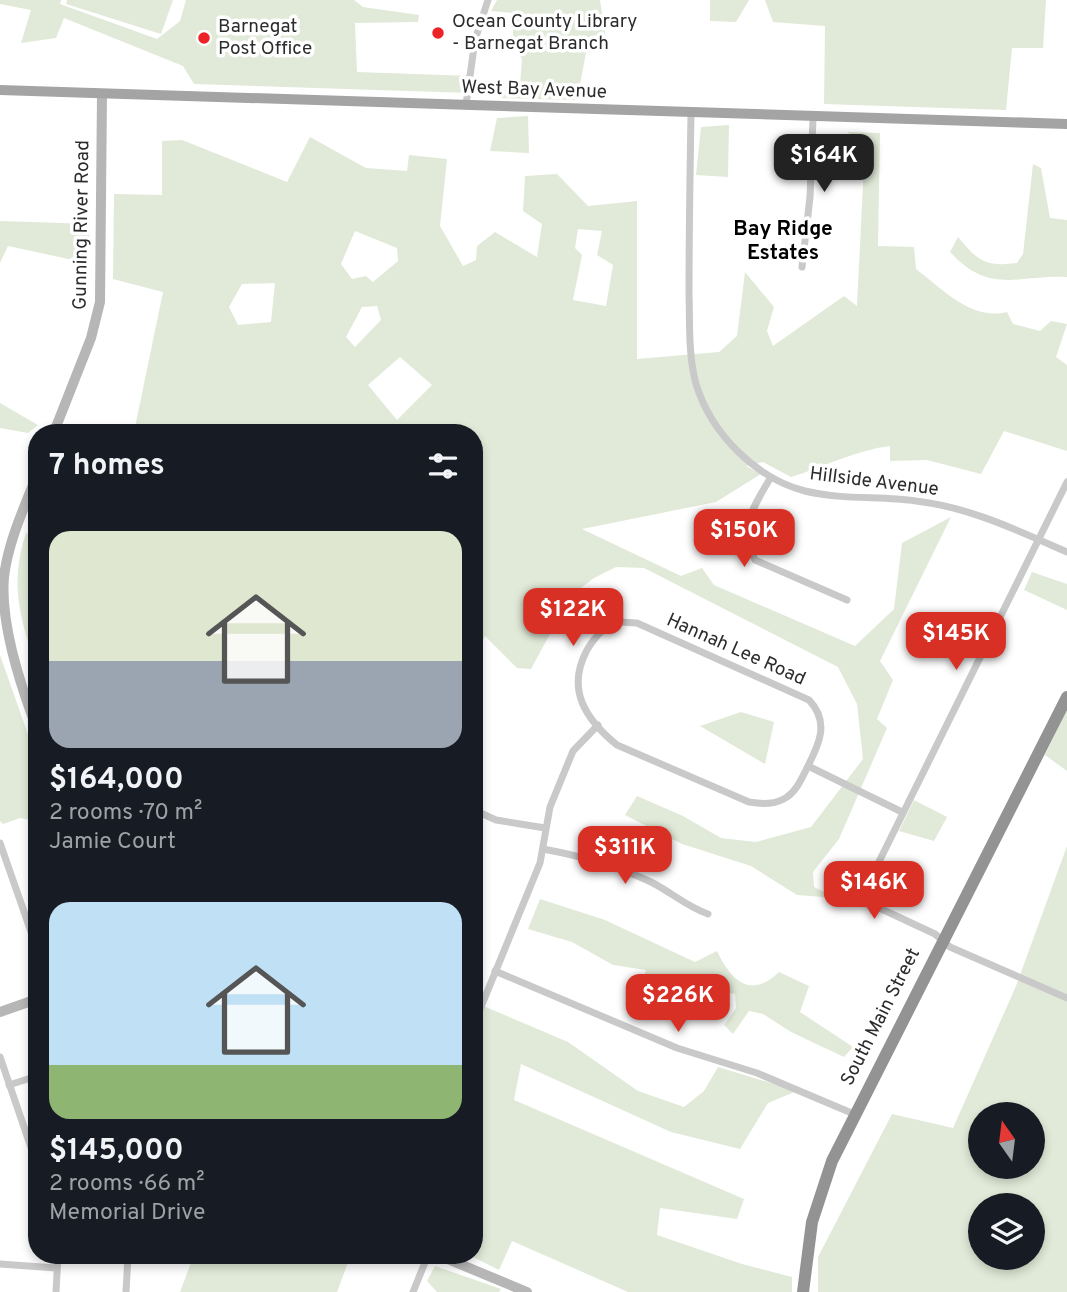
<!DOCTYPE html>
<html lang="en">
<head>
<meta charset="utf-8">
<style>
	:root { --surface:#171b24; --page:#20242c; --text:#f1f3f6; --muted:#9ea1a6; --accent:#d93025 }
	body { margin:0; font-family:Overpass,sans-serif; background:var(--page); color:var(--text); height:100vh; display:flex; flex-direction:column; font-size:26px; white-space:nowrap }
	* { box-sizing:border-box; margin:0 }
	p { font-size:23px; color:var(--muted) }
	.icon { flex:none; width:38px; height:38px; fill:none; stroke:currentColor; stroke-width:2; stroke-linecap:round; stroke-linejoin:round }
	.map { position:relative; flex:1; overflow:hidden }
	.sheet { position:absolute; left:28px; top:424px; width:455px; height:840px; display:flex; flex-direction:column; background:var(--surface); border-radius:28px; box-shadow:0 4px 10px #0003 }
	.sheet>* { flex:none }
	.needle { width:46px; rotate:346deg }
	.controls { position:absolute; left:968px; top:1102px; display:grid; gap:14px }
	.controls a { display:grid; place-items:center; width:77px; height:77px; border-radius:50%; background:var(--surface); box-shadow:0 4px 10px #0003; font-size:35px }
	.price { position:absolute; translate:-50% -60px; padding:0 16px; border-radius:14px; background:var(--accent); color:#fff; font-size:23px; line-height:46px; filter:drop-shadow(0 2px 4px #0008) }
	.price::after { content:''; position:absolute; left:50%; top:42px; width:21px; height:16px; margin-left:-10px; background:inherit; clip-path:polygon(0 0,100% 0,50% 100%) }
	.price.selected { background:#222; color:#fff }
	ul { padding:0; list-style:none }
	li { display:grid; align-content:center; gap:14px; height:371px; padding:0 21px }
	li span { display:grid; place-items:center; height:217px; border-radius:21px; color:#555 }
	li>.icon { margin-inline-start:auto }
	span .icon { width:126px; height:126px; fill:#fffc; stroke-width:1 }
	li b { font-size:30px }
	h2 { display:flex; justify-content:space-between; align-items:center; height:84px; padding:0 21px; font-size:30px }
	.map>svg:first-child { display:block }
</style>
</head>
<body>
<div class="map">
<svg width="1067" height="1292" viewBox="0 0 1067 1292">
	<rect width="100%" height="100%" fill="#fff"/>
	<g fill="#e1ead8" fill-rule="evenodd">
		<path d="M0 0H61L60 4 157 39 180 21 186 0H354L363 7 419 15 418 22 355 23 357 72 472 76 470 93 194 84 183 66 64 18 56 38 21 43 31 10 0 4Z"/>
		<path d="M67 0H173L161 34 66 4Z"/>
		<path d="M497 0H600L607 46 586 53 577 100 502 98V91L520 84 522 60 513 38V13L491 11Z"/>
		<path d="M710 0H749L736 22 710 21Z"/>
		<path d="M765 0H1046L1043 48H1012L1006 110 824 104 825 26 773 22Z"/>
		<path d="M528 116 529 153 490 151 497 118Z"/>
		<path d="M729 125 728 177 696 175 701 127Z"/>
		<path d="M847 132 880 133 878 246 914 247 916 269C943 289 971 321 1007 312L1013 324 1040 331 1051 321 1067 324 1056 357 1067 365V451L1004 431 981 474 927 460 890 461V446C856 450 824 467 791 477L763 462 746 466 761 474 716 502 582 529 681 576 702 568 714 585 855 646 894 609 902 543 951 517 880 661 893 680 877 719 887 728 839 839 813 872 814 887 836 898 797 895 751 866 682 844 625 815 637 796 683 816 721 838 756 842 811 827 863 759 857 704 838 667 644 568 616 567 594 578 536 622 550 634 531 669 517 668 485 636 474 659V432H134L163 292 113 279 114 194 162 195V141L182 140 287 182 310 137 366 168 407 171 409 155 447 159 440 226 463 266 476 260 477 246 495 232 537 257 542 224 523 211 525 176 557 174 588 206 637 201V359L719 352 737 336 745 272 774 307 767 331 773 346 844 296 857 306 865 144ZM578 229 602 231 597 255 613 265 606 306 573 300 582 255 575 248ZM355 231 397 248 398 261 373 282 366 276 352 279 341 264ZM275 283 271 322 238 325 229 307 242 284ZM377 306 381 320 355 347 346 337 362 307ZM400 357 432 385 397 420 368 385Z"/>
		<path d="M1033 164 1041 168 1050 218 1067 220V277C1016 275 990 295 950 252L958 237C978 261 985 267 1017 263L1023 254Z"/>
		<path d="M0 221 90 224 87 263 8 246 0 263Z"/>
		<path d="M0 403 38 425 28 433 0 428Z"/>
		<path d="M26 533 37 538V672C22 620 8 588 26 533Z"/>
		<path d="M1032 572 1067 584V610L1024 590Z"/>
		<path d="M0 655 37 760V821L20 818 3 824 0 821Z"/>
		<path d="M1067 710V771L1045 755Z"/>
		<path d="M741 712 774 722 765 764 700 726Z"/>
		<path d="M914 800 947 817 934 841 899 831Z"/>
		<path d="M1067 846V1292H818V1257L892 1114 953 1128 1016 986ZM980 1115H1032V1167H980ZM980 1206H1032V1258H980Z"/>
		<path d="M540 899 605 920 695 962 717 951C731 980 750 1000 779 972L809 986 800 1012 853 1047 844 1057 791 1032 763 1014 749 1011 733 1034 724 1025 736 1008 735 994 720 991 704 1012 688 998 684 984 659 976 648 998 639 989 646 970 613 965 572 942 528 929Z"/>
		<path d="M481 1005 568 1042 638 1091 684 1107 704 1091 718 1067 797 1091 768 1103 740 1149 671 1132 521 1064 514 1100 744 1199 737 1219 660 1208 657 1235 742 1264 792 1277V1292H628L512 1241 499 1270 469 1255H474V1020Z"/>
		<path d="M194 1255H344L350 1257 337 1292H180Z"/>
		<path d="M435 1266 501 1289 499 1292H437L427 1281Z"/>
	</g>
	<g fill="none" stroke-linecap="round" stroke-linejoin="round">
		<g stroke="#c9c9c9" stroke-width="7">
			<path d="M466 105 475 40 488 0"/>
			<path d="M691 113C690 173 689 234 689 294 690 323 688 355 696 384 711 433 755 478 805 491 842 500 880 496 916 501 969 507 1019 531 1067 552"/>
			<path d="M802 267 810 197 813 118"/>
			<path d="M771 477C754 506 738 527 755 560L847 600"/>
			<path d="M1067 482 865 890 875 906 935 934 950 947 1067 998"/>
			<path d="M619 622 637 623 809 700C831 723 818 746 806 770 801 780 796 791 787 797 776 805 762 804 749 802L617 745C585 719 566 689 587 650 596 635 603 628 619 622Z"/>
			<path d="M808 766 902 812"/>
			<path d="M474 810 496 820 545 828"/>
			<path d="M0 843 37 949"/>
			<path d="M543 849C581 856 615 865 651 882 671 892 687 907 708 914"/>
			<path d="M495 971 677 1048 757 1073 854 1114"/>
			<path d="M474 1024 540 863 550 807 573 751 598 725"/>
			<path d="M0 1057 37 1165"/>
			<path d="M9 1085 37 1076"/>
			<path d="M0 1264 56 1268"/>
			<path d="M56 1292 58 1255"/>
			<path d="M126 1292 128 1255"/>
			<path d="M413 1292 428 1255"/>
		</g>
		<g stroke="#b6b6b6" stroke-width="10">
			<path d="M54 432 91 338 100 302 102 94"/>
			<path d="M37 475C24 508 8 542 4 577 0 622 21 687 37 729"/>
			<path d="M0 1012 37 999"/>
			<path d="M438 1255 527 1292"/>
		</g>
		<path stroke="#a4a4a4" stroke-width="10" d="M0 90 1067 124"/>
		<path stroke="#939393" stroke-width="12" d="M803 1292 812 1222 832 1161 1067 697"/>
	</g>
	<g fill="#ec2427" stroke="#fff" stroke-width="2.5">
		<circle cx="438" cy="33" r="7"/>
		<circle cx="204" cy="38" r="7"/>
	</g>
	<g text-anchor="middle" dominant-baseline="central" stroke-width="7" stroke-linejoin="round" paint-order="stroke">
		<g font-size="19" fill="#2c2c2c" stroke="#fff" text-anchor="start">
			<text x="452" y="22">Ocean County Library<tspan x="452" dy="22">- Barnegat Branch</tspan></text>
			<text x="218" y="27">Barnegat<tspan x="218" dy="22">Post Office</tspan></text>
		</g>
		<g font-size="19" fill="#2c2c2c" stroke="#fff">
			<text transform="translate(534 90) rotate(2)">West Bay Avenue</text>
			<text transform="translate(82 225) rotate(-89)">Gunning River Road</text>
			<text transform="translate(874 482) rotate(7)">Hillside Avenue</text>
			<text transform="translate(736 650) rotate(24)">Hannah Lee Road</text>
			<text transform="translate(881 1017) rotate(-63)">South Main Street</text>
		</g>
		<g font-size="21" font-weight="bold" fill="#000" stroke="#fff">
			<text x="783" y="229">Bay Ridge<tspan x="783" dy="24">Estates</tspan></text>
		</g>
	</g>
</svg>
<div class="controls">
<a><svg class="needle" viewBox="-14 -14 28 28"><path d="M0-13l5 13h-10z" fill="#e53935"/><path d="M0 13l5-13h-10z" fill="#9ea1a6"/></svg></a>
<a><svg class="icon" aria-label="layers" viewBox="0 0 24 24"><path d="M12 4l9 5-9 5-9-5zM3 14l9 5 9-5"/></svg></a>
</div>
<b class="price selected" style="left:824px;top:194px">$164K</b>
<b class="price" style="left:744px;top:569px">$150K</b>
<b class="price" style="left:573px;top:648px">$122K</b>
<b class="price" style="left:956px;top:672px">$145K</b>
<b class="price" style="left:625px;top:886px">$311K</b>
<b class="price" style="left:874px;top:921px">$146K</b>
<b class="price" style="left:678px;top:1034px">$226K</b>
<section class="sheet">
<h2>7 homes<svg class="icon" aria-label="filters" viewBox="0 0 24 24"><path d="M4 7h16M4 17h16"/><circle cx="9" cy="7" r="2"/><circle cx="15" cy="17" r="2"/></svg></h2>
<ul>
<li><span style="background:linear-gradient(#dfe7d0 60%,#9aa5b1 0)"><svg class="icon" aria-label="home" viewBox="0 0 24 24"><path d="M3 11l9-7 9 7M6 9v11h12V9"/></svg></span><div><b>$164,000</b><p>2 rooms · 70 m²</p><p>Jamie Court</p></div></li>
<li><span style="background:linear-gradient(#bfe0f5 75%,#8fb573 0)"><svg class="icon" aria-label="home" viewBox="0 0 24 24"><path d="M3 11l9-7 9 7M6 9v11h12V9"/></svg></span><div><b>$145,000</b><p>2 rooms · 66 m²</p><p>Memorial Drive</p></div></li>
</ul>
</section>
</div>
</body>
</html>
